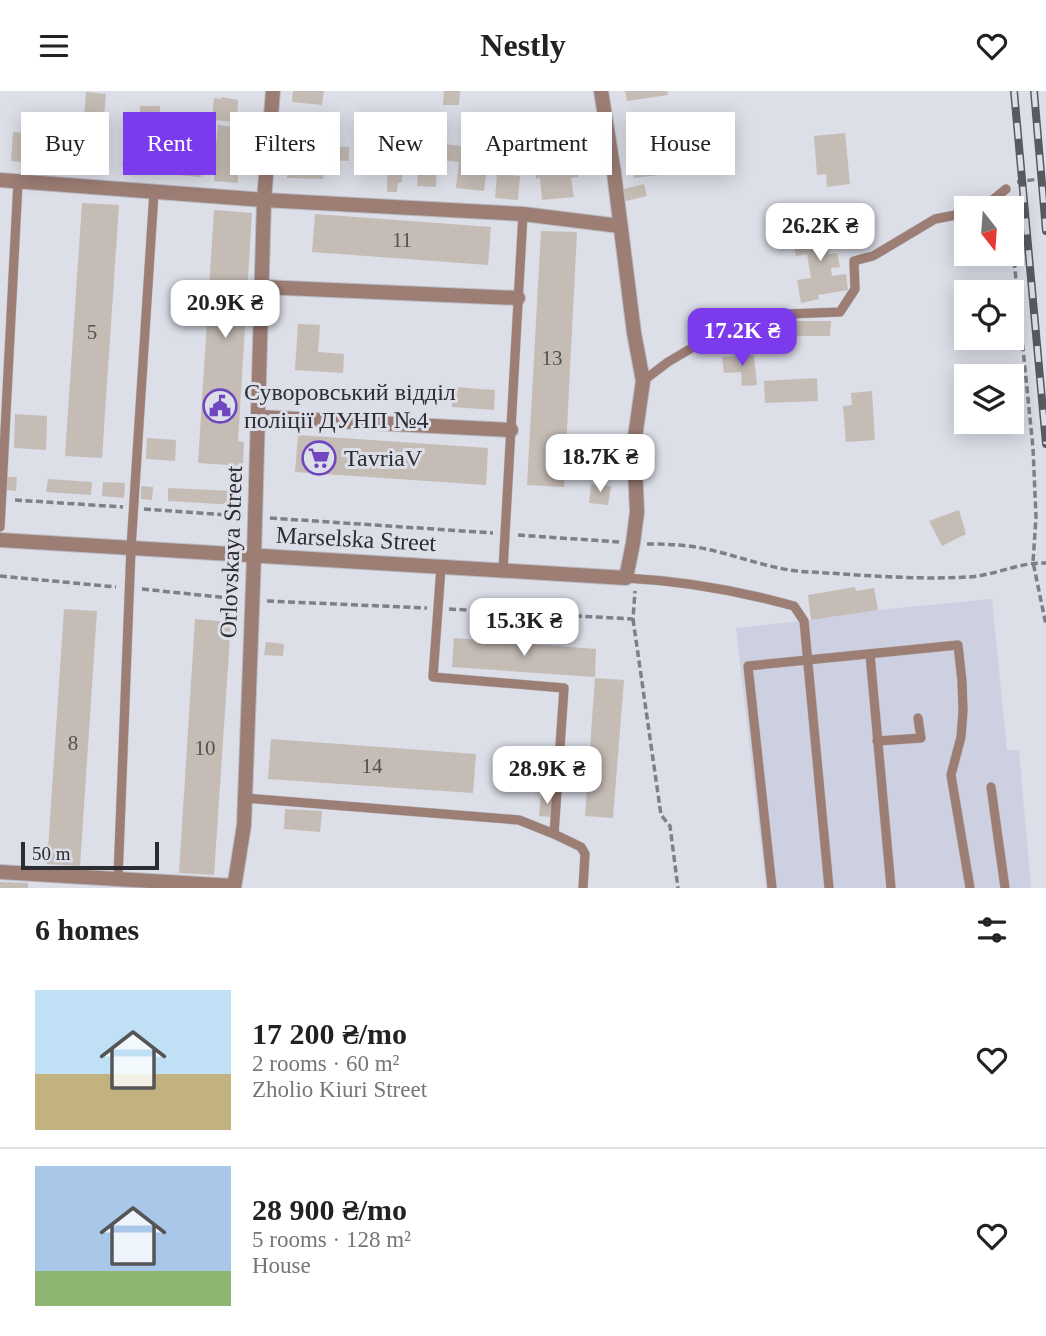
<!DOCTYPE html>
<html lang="en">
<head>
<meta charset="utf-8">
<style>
	:root { --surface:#fff; --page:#f6f6f6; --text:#222; --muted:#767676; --line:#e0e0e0; --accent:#7c3aed }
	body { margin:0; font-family:"Times New Roman",serif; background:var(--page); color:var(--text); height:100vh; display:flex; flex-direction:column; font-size:26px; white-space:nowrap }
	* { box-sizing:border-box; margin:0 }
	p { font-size:23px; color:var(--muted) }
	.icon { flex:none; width:38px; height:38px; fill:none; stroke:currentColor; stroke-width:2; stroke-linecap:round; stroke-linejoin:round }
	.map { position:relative; height:797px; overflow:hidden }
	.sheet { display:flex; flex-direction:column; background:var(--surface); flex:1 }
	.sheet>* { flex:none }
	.guide { position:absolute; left:21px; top:21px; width:1004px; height:63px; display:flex; gap:14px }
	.needle { width:46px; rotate:163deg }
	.controls { position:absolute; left:954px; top:105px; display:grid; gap:14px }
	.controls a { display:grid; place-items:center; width:70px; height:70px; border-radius:0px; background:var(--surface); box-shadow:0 4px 18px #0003; font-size:35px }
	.scale { position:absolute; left:21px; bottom:18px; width:138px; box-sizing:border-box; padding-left:7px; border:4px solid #2c2d31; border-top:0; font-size:19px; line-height:24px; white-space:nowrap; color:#2c2d31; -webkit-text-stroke:5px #dcdee8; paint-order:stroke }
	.price { position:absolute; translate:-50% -60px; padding:0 16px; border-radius:14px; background:#fff; color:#222; font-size:23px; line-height:46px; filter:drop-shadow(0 2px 4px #0008) }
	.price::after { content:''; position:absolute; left:50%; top:42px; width:21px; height:16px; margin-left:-10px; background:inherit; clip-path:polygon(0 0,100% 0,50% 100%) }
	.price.selected { background:var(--accent); color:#fff }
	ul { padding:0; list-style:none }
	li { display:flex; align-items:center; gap:21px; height:175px; padding:0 35px }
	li+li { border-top:2px solid var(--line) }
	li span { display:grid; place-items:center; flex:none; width:196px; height:140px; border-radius:0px; color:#555 }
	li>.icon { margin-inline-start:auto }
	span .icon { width:84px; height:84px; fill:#fffc; stroke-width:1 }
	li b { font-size:30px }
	h2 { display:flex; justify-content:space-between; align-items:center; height:84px; padding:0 35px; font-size:30px }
	.pill { padding:0 24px; border-radius:0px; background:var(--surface); box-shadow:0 4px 18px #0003; font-size:24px; line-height:63px }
	.pill.selected { background:var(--accent); color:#fff }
	header { display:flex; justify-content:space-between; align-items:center; height:91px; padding:0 35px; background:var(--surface); font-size:32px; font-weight:800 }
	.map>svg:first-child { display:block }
</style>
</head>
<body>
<header><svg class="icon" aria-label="menu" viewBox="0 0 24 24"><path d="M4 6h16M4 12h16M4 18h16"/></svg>Nestly<svg class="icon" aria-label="heart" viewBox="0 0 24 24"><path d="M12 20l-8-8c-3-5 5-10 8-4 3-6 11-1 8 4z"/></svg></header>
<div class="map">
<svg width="1046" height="797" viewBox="0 0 1046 797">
	<rect width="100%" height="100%" fill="#dcdee8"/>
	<path fill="#ccd0e1" d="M992 508 1007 659H1019L1031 797H766L736 537 811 529 878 519Z"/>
	<g fill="#c6bcb6">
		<path d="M293 0H324L322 14 292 11Z"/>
		<path d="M444 0H460L459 14H443Z"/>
		<path d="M625 0H667L668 4 627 10Z"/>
		<path d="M86 1 106 3 100 75 70 72 73 39 83 40Z"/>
		<path d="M221 6 238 9 237 31 212 29 214 7 221 8Z"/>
		<path d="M140 15H160L159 45 139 44Z"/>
		<path d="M678 21 685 81 634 87 627 27Z"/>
		<path d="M284 22 337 26 336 37 322 36 321 51 294 49 295 34 283 33Z"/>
		<path d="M549 23H569L570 61H534V39L550 38Z"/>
		<path d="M218 34 236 36 235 40 246 41 245 55H240L239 68H232L231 82 238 83V92L214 90 215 67 206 66 207 53 216 54Z"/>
		<path d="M196 39 213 40 212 49 195 48Z"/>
		<path d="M13 41 44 43 42 73 11 70Z"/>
		<path d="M845 42 850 93 827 96 826 83 817 84 814 45Z"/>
		<path d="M125 48 156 50 153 78 122 75Z"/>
		<path d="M443 53 489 58 484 100 456 97 459 71 441 69Z"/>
		<path d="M289 54 349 56V70L324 69 323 88 287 87Z"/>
		<path d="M411 59H421L420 66 437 67 436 96 417 95 418 83H410Z"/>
		<path d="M388 60H400L399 78H402V91L398 92 397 101H387Z"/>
		<path d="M179 62 203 63 201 86 178 84Z"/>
		<path d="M576 62 578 86 571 87 574 106 542 109 540 87 536 88 534 71 555 69 554 65Z"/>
		<path d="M497 83 520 85 518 109 495 107Z"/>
		<path d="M644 93 647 105 626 110 623 98Z"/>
		<path d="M82 112 119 114 102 367 65 365Z"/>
		<path d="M214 119 252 122 238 350 244 351 243 375 198 372Z"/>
		<path d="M315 123 491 136 488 174 312 161Z"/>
		<path d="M838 135 841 155 828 157 829 163 837 162 840 176 831 177 832 185 846 183 848 199 818 204 819 208 801 212 797 189 811 187 807 163 796 165 792 143Z"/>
		<path d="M541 140 577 141 564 396 527 394Z"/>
		<path d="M786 230H831L830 245H786Z"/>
		<path d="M298 233 320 234 318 261 344 263 343 282 295 279Z"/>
		<path d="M754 264 757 294 742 295 741 281 724 282 722 266Z"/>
		<path d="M817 287 818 310 765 312 764 290Z"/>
		<path d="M453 296 495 299 494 319 452 316Z"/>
		<path d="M872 300 875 349 846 351 843 315 852 314 851 302Z"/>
		<path d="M15 323 47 325 46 359 14 357Z"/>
		<path d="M298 344 488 357 486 394 295 381Z"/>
		<path d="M147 347 176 349 175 370 146 368Z"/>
		<path d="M6 386H17L16 400 5 399Z"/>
		<path d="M48 388 92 391 91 404 46 401Z"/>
		<path d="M103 391 125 392 124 407 102 405Z"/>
		<path d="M591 393 611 395 608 414 589 412Z"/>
		<path d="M141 395 153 396 152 409 141 408Z"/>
		<path d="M168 397 236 400 235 414 168 410Z"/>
		<path d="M959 419 966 443 942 455 929 430Z"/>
		<path d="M855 496 856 500 874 497 878 519 811 529 808 504Z"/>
		<path d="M64 518 97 520 80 775 47 773Z"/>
		<path d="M195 528 231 531 214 784 179 782Z"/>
		<path d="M454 547 596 558 595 586 452 576Z"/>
		<path d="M266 551 284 553 283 565 264 564Z"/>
		<path d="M595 587 624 589 613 727 585 725Z"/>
		<path d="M271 648 476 663 473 702 268 688Z"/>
		<path d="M536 692 554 693 553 703 536 701Z"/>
		<path d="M541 704H554L552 726 539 725Z"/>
		<path d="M285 718 322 720 320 741 284 738Z"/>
		<path d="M0 791 28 792V797H0Z"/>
	</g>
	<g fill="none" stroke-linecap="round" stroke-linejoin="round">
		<defs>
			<g id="service">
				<path d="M983 117 1006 98"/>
				<path d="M643 290 668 271 712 245 732 237 787 223 840 221 855 198 854 170 873 165 935 128 966 122"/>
				<path d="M0 436 18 91"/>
				<path d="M441 476 433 586 564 597 554 743 581 756 585 763 583 797"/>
				<path d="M503 479 523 123"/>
				<path d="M626 487C683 490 740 500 794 515L804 530 829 797"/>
				<path d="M870 563 891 797"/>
				<path d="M877 650 921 647 918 627"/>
				<path d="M991 696 1005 797"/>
				<path d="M245 707 519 729 554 743"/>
				<path d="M118 787 131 457 154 101"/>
				<path d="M772 797 748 575 958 554 962 590 963 620 961 646 951 684 970 797"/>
			</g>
			<g id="minor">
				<path d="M0 89 264 109 523 123 620 135"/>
				<path d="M262 196 518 207"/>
				<path d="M258 326 511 339"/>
				<path d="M0 449 626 487 633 452 637 421 634 353 643 290 634 242 614 82 601 0"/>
				<path d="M0 781 234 795"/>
				<path d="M234 797 244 734 254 465 264 109 273 0"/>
			</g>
		</defs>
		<use href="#service" stroke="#b9bbc3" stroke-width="10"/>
		<use href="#minor" stroke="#b9bbc3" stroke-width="16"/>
		<g stroke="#7e8087" stroke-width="3.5" stroke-dasharray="7 3.5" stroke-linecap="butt">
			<path d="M1017 91 1046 87"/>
			<path d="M1012 149 1033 357 1036 426 1033 471 1046 534"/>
			<path d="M15 409 123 416"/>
			<path d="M144 418 242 425"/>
			<path d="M270 427 493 442"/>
			<path d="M518 444 619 451"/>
			<path d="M647 453C669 453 690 454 711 459 745 467 776 480 811 481 862 484 915 489 967 486 994 485 1019 471 1046 472"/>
			<path d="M0 485 116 496"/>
			<path d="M142 498 238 508"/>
			<path d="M267 510 427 517"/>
			<path d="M449 518 633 528 635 500"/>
			<path d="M633 528 661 724 670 735 678 797"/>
		</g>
		<use href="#service" stroke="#9d7e75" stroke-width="9"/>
		<use href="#minor" stroke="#9d7e75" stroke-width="14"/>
		<defs>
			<g id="rail">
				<path d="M1014 0 1046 353"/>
				<path d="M1034 0 1046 140"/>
			</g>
		</defs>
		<use href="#rail" stroke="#595a60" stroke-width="8"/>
		<use href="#rail" stroke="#dcdee8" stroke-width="5" stroke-dasharray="16" stroke-linecap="butt"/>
	</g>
	<defs>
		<symbol id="civic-ring" viewBox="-11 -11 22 22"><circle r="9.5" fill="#dcdee8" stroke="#6f46bf" stroke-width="1.5"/><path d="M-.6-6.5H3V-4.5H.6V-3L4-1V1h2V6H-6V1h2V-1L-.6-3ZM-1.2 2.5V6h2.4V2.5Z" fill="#6f46bf"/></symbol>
		<symbol id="supermarket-ring" viewBox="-11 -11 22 22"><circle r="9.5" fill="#dcdee8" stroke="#6f46bf" stroke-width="1.5"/><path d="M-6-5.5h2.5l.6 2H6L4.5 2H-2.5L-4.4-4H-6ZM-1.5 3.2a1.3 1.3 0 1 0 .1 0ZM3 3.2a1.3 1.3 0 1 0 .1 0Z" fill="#6f46bf"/></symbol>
	</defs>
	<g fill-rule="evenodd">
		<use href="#civic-ring" x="201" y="296" width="38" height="38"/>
		<use href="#supermarket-ring" x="300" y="348" width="38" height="38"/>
	</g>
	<g text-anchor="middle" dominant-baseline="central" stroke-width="6" stroke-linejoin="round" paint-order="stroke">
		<g font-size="21" fill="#525152">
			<text x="402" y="149">11</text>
			<text x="92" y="241">5</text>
			<text x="552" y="267">13</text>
			<text x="73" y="652">8</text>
			<text x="205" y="657">10</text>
			<text x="372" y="675">14</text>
		</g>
		<g font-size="24" fill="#2c2d31" stroke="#dcdee8" text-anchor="start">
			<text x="244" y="301">Суворовський відділ<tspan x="244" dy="28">поліції ДУНП №4</tspan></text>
			<text x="344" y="367">TavriaV</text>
		</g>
		<g font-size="24" fill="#2c2d31" stroke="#dcdee8">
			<text transform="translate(356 448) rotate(3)">Marselska Street</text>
			<text transform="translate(231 461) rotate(-88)">Orlovskaya Street</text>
		</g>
	</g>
</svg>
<div class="controls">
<a><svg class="needle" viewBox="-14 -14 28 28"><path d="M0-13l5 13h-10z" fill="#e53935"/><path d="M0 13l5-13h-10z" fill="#767676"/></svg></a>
<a><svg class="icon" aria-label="locate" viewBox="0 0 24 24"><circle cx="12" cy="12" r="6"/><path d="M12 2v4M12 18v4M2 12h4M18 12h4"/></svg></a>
<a><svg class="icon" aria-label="layers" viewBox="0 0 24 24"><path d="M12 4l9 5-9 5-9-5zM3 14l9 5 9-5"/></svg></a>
</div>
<div class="scale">50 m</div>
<b class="price" style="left:820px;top:172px">26.2K ₴</b>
<b class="price" style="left:225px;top:249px">20.9K ₴</b>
<b class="price selected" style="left:742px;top:277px">17.2K ₴</b>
<b class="price" style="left:600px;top:403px">18.7K ₴</b>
<b class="price" style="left:524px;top:567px">15.3K ₴</b>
<b class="price" style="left:547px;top:715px">28.9K ₴</b>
<div class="guide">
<a class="pill">Buy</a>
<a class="pill selected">Rent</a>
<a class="pill">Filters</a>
<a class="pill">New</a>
<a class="pill">Apartment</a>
<a class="pill">House</a>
</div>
</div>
<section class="sheet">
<h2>6 homes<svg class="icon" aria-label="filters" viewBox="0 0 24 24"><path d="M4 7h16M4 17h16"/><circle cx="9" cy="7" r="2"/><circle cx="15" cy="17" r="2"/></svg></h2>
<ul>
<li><span style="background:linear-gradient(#bfe0f5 60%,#c2b280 0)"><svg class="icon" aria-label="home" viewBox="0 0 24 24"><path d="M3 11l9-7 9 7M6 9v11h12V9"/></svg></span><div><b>17 200 ₴/mo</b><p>2 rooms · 60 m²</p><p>Zholio Kiuri Street</p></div><svg class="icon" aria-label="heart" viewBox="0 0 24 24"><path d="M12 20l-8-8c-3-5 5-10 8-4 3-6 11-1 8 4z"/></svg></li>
<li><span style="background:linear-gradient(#a9c7e8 75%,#8fb573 0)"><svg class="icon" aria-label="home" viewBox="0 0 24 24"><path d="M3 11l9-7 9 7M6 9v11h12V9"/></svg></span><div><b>28 900 ₴/mo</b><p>5 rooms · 128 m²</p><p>House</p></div><svg class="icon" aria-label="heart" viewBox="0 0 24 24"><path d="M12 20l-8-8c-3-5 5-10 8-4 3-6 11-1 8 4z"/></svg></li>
</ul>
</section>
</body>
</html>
